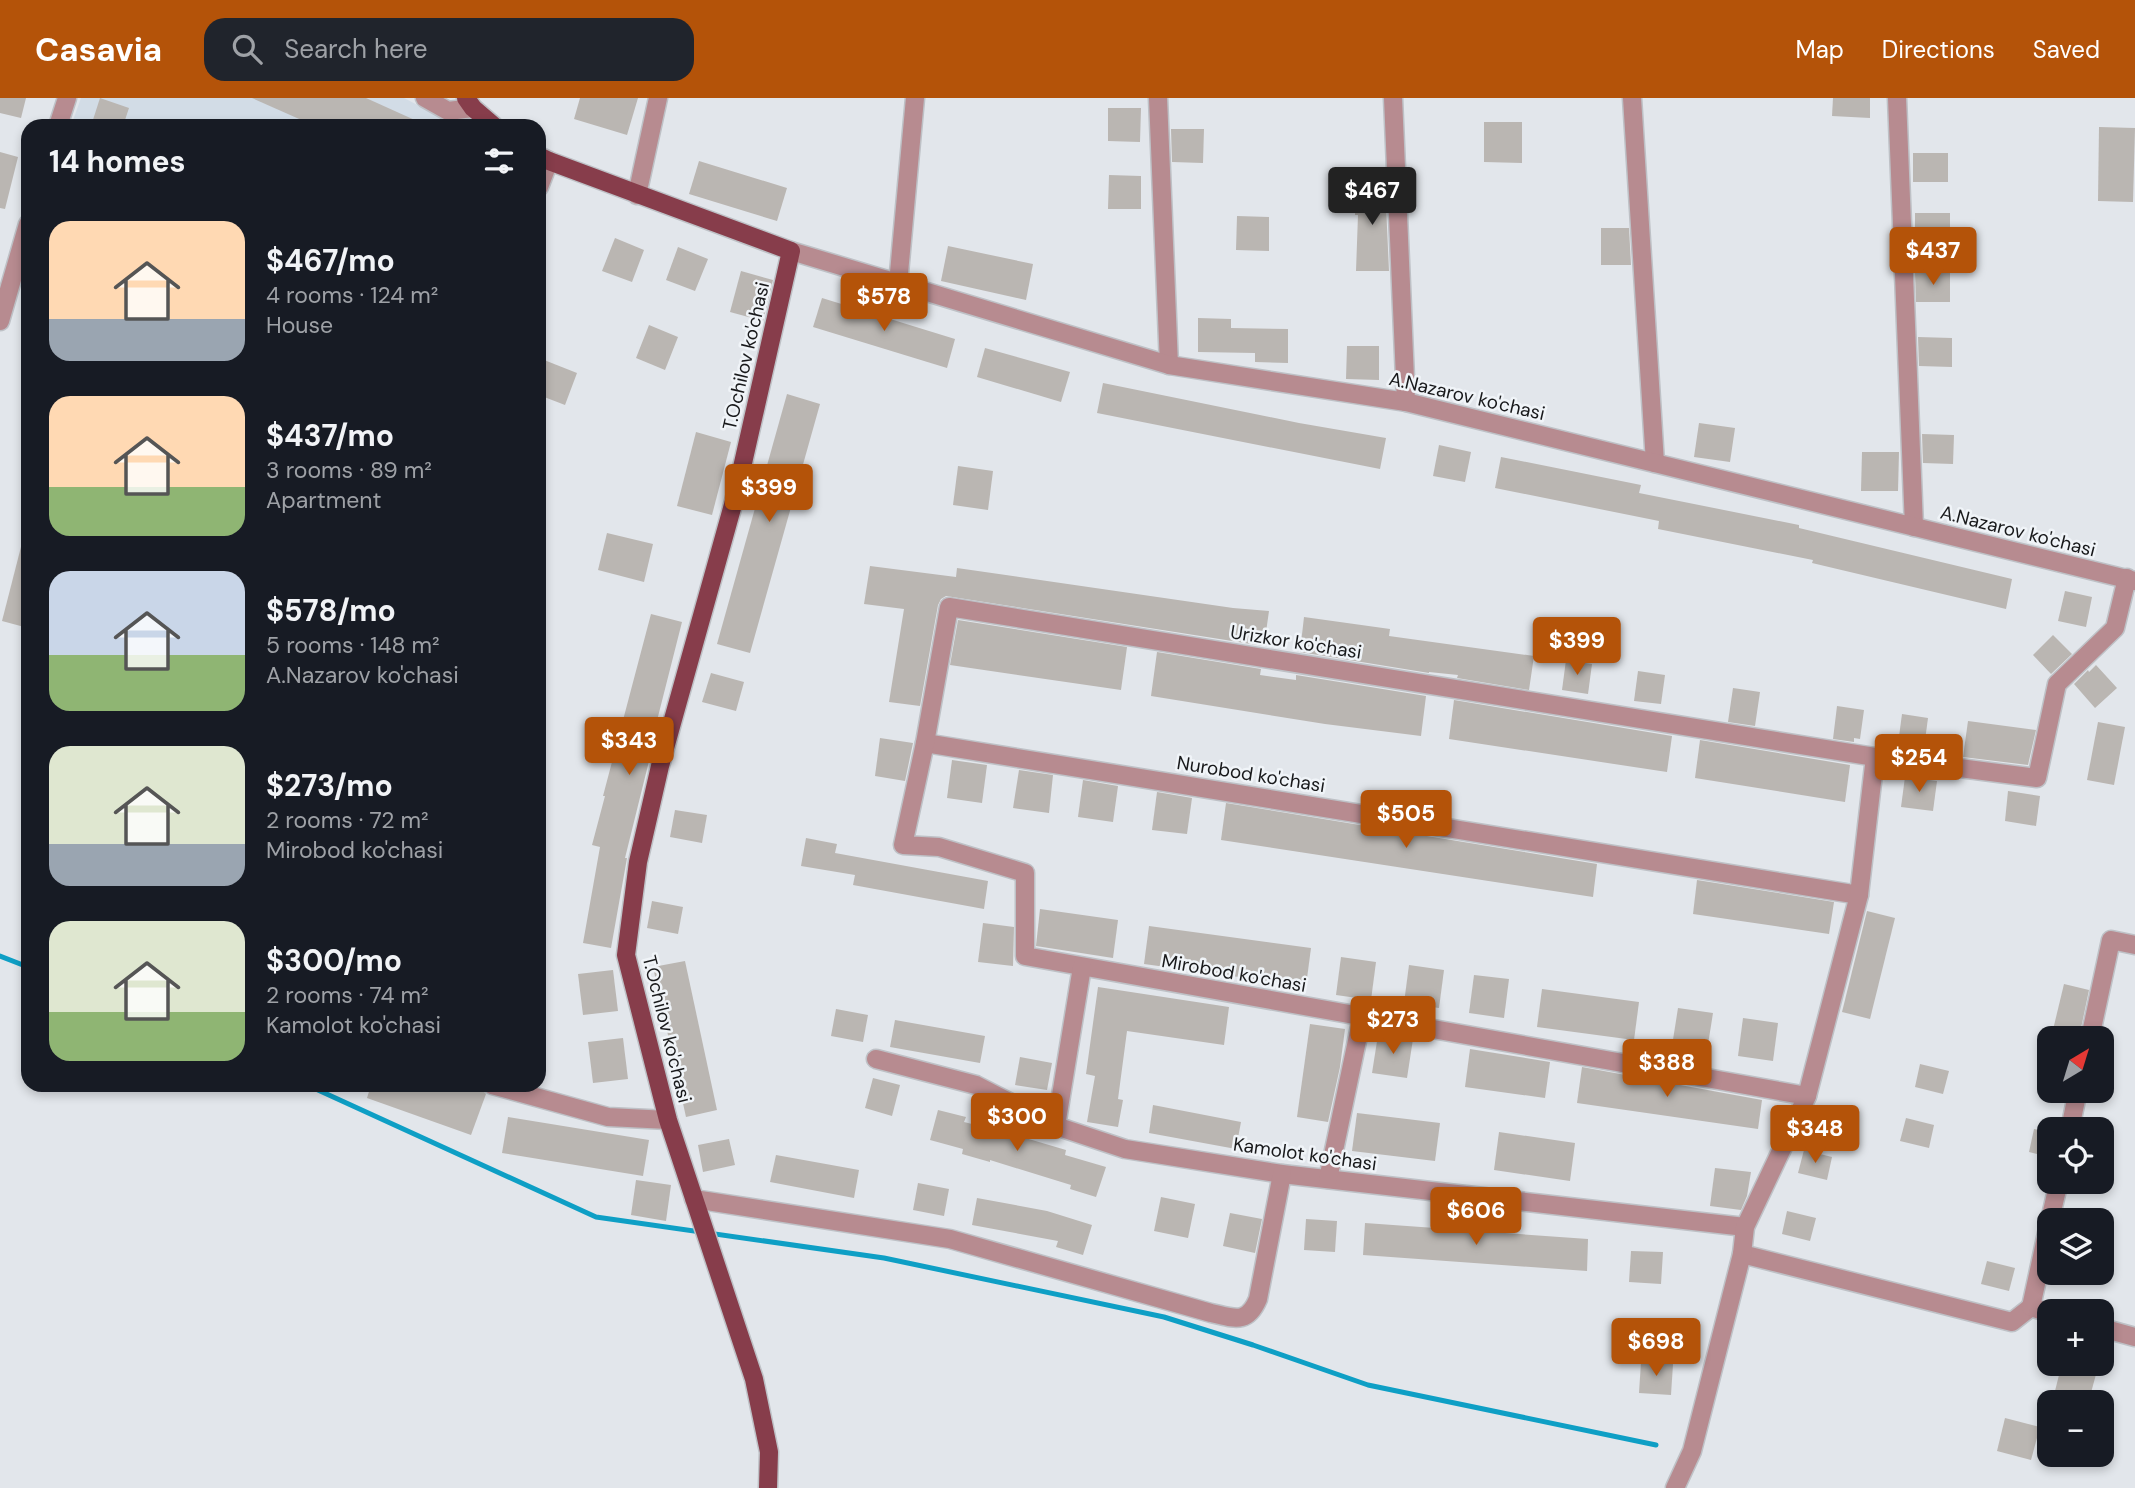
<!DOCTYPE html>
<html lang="en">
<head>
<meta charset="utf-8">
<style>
	:root { --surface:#171b24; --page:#20242c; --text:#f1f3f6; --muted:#9ea1a6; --accent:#b45309 }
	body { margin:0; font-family:"DM Sans",sans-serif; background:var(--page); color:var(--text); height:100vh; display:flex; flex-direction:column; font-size:26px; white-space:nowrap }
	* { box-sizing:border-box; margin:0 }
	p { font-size:23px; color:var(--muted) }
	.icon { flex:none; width:38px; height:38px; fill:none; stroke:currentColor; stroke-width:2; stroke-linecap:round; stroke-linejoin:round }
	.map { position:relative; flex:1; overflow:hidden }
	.panel { position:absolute; left:21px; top:21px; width:525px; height:973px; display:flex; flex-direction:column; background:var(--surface); border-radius:21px; box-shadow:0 4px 10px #0003 }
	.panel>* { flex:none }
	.needle { width:46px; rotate:38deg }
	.fabs { position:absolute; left:2037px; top:928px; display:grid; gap:14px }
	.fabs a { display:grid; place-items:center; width:77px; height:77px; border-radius:14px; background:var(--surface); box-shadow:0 4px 10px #0003; font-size:35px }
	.price { position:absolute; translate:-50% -60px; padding:0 16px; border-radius:7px; background:var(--accent); color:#fff; font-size:23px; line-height:46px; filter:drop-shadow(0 2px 4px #0008) }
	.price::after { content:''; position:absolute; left:50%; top:42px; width:21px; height:16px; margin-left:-10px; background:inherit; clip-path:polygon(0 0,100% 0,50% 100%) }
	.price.on { background:#222; color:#fff }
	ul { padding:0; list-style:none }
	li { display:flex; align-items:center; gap:21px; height:175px; padding:0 28px }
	li span { display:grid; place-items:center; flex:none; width:196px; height:140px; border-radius:21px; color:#555 }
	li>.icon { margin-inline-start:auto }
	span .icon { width:84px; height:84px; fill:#fffc; stroke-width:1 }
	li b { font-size:30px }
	h2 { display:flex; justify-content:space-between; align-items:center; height:84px; padding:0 28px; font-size:30px }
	header { display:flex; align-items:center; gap:42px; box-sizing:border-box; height:98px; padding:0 35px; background:var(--accent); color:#fff }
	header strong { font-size:33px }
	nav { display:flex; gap:38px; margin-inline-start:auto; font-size:24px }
	.search { width:490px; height:63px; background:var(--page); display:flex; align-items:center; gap:18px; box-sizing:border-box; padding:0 24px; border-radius:21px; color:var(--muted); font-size:26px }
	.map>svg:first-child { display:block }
</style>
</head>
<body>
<header>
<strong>Casavia</strong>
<div class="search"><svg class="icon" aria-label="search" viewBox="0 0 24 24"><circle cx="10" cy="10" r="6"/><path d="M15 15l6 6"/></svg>Search here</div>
<nav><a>Map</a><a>Directions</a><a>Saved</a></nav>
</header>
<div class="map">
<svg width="2135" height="1390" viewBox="0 0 2135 1390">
	<rect width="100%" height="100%" fill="#e2e6eb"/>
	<path fill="#d2dce6" d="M81 0H404L454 26 453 28H71Z"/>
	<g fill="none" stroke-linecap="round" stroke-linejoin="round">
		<g stroke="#0e9fc5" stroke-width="5">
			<path d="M0 858 28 869"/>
			<path d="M307 987 596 1119 884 1160 1164 1219 1253 1247 1368 1287 1656 1347"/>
		</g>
	</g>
	<g fill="#bab6b2">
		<path d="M0 0H26L21 20 0 15Z"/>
		<path d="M100 0 129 10 123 28H91Z"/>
		<path d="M252 0H366L428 28H315Z"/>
		<path d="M580 0H638L627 37 574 21Z"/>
		<path d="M1833 0H1870V20L1832 18Z"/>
		<path d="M1108 10H1141L1140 44 1108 43Z"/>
		<path d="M1484 24H1522V65L1484 64Z"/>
		<path d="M2099 29 2135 30 2133 104 2098 103Z"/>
		<path d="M1171 31H1204L1203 65 1172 64Z"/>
		<path d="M0 54 18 59 5 111 0 110Z"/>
		<rect x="1913" y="55" width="35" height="29"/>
		<path d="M699 63 787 90 777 123 689 96Z"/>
		<path d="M1109 77 1141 78V111H1108Z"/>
		<path d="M1355 84 1385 85 1389 173H1356L1358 117H1355Z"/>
		<rect x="1915" y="115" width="35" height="29"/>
		<path d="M1237 118 1269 119V153L1236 152Z"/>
		<path d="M1601 130H1629L1631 167H1601Z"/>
		<path d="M615 140 644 152 632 184 602 173Z"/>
		<path d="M948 148 1033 166 1026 202 941 183Z"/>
		<path d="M678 149 708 161 695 193 666 182Z"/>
		<path d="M741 173 773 182 763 223 730 214Z"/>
		<path d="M1915 175H1950V204H1916Z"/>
		<path d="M822 200 955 241 947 270 813 229Z"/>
		<path d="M1198 220 1231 221V230L1288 231V265L1255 264V255L1198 254Z"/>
		<path d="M649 227 678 239 665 272 636 260Z"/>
		<path d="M1918 239 1952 240V269L1919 268Z"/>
		<path d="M1347 248H1379V282L1346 281Z"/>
		<path d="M985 250 1070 274 1061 304 977 279Z"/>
		<path d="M539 260 577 275 565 307 539 297Z"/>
		<path d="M1103 285 1299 325 1386 340 1380 371 1097 315Z"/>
		<path d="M787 296 820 306 750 555 717 546Z"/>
		<path d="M1699 325 1735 330 1730 364 1694 359Z"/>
		<path d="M696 334 731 344 712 417 677 408Z"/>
		<path d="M1922 336 1954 337 1953 366 1923 365Z"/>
		<path d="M1439 347 1471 354 1465 384 1433 378Z"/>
		<path d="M1862 354H1899L1898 393H1861Z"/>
		<path d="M1501 359 1641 387 1639 395 1799 427V430L2012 481 2006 511 1812 465 1813 462 1658 431 1659 423 1495 390Z"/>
		<path d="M958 368 993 373 988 412 953 407Z"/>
		<path d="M607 435 653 446 644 484 598 472Z"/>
		<path d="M23 441 28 442V530L2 523Z"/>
		<path d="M870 468 956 479 957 470 1233 510 1269 513 1264 548 946 498 941 501 938 507 920 608 889 604 904 511 864 506Z"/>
		<path d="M2065 493 2092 499 2086 529 2058 523Z"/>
		<path d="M651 516 682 524 647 662 649 663 625 760H627L611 850 583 845 600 749 592 747 605 698H603Z"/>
		<path d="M1304 519 1390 531 1389 538 1534 558 1529 592 1457 580 1458 577 1429 574V575L1300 554Z"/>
		<path d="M958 522 1127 549 1121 592 950 567Z"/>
		<path d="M2053 537 2072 556 2051 576 2033 557Z"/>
		<path d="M1157 554 1261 571 1260 577 1296 582V577L1426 598 1421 638 1325 626 1151 598Z"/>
		<path d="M1566 562 1592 566 1588 596 1562 592Z"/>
		<path d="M2096 567 2117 590 2095 610 2074 586 2088 572 2089 574Z"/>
		<path d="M1638 573 1665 577 1661 606 1634 603Z"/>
		<path d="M711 575 744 584 736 613 702 604Z"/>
		<path d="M1733 590 1760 594 1755 628 1728 624Z"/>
		<path d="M1454 602 1672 638 1667 674 1449 641Z"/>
		<path d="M1837 608 1864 612 1860 641 1854 640V644L1833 641Z"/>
		<path d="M1902 616 1928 620 1924 650 1898 646Z"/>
		<path d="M1968 623 2036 632 2028 667 1963 659Z"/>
		<path d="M2098 624 2125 629 2114 687 2087 682Z"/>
		<path d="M880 640 913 645 905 683 875 678Z"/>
		<path d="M1700 642 1850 667 1845 704 1695 680Z"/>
		<path d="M952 662 987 667 982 705 947 700Z"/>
		<path d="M1019 672 1053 677 1049 715 1013 710Z"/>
		<path d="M1905 679 1937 683 1933 713 1901 709Z"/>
		<path d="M1083 682 1118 688 1113 724 1078 719Z"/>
		<path d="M2008 693 2040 698 2036 728 2005 723Z"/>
		<path d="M1157 694 1192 700 1187 736 1152 732Z"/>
		<path d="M1226 705 1597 766 1593 799 1221 742Z"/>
		<path d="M675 712 707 717 702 745 670 739Z"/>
		<path d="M806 740 837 746 835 755 988 783 984 811 853 787 855 777 801 768Z"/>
		<path d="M1697 782 1834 804 1829 836 1693 816Z"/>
		<path d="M652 803 683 809 678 836 647 830Z"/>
		<path d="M1040 811 1118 822 1113 860 1036 848Z"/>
		<path d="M1867 813 1895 820 1870 921 1842 914Z"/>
		<path d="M983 825 1014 829 1013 868 978 864Z"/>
		<path d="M1149 828 1311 850 1306 888 1144 866Z"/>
		<path d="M1341 859 1376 864 1371 902 1336 897Z"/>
		<path d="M685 863 717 1012 686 1019 653 869Z"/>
		<path d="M1409 867 1444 872 1439 910 1404 905Z"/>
		<path d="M613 872 618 913 583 917 578 876Z"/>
		<path d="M1474 877 1509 881 1504 920 1469 915Z"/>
		<path d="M2064 886 2089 892 2079 940H2051Z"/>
		<path d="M1098 889 1229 909 1224 947 1127 933 1118 1001 1123 1002 1118 1029 1087 1024 1095 978 1086 976Z"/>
		<path d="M1542 891 1639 904 1634 942 1537 929Z"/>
		<path d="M1678 910 1713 915 1707 953 1672 948Z"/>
		<path d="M836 911 868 917 863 944 831 938Z"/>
		<path d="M1743 920 1778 925 1773 963 1738 958Z"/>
		<path d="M895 922 985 938 980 965 890 949Z"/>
		<path d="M1310 926 1345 931 1340 969 1328 1024 1297 1019Z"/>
		<path d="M1378 937 1413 941 1407 980 1372 975Z"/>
		<path d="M623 940 628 981 593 985 588 944Z"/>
		<path d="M1470 951 1550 964 1545 1000 1465 989Z"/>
		<path d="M1020 959 1052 965 1047 992 1015 987Z"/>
		<path d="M1920 966 1949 973 1943 996 1915 989Z"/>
		<path d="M1582 969 1762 1002 1758 1031 1577 1005Z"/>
		<path d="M873 980 900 987 892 1018 865 1010Z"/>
		<path d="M371 987H471L482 991 486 996 471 1037 367 1000Z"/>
		<path d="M1153 1007 1241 1024 1236 1051 1149 1035Z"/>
		<path d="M938 1012 966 1019 964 1024 1008 1035 1066 1052 1065 1057 1106 1069 1096 1099 1070 1091 1071 1087 990 1062V1064L962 1056 963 1051 930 1042Z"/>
		<path d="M1357 1015 1440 1025 1435 1063 1352 1053Z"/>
		<path d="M508 1019 649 1042 643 1078 502 1055Z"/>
		<path d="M1906 1020 1934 1027 1929 1050 1900 1043Z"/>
		<path d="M2034 1031 2049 1034V1059L2029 1054Z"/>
		<path d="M1499 1034 1575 1045 1570 1083 1494 1072Z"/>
		<path d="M729 1041 735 1067 703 1074 698 1047Z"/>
		<path d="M1804 1052 1832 1059 1827 1082 1798 1075Z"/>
		<path d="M776 1057 859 1072 854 1100 770 1084Z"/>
		<path d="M1715 1070 1751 1074 1747 1098 1741 1112 1710 1108Z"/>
		<path d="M636 1082 671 1087 666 1123 631 1117Z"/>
		<path d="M918 1085 949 1091 944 1118 913 1112Z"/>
		<path d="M1161 1099 1195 1106 1188 1140 1154 1133Z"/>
		<path d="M977 1100 1047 1113 1092 1127 1083 1157 1056 1149 1058 1143 972 1127Z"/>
		<path d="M1787 1113 1816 1120 1810 1143 1782 1136Z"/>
		<path d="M1230 1115 1262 1121 1255 1155 1223 1148Z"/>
		<path d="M1306 1121 1337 1123 1335 1154 1304 1152Z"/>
		<path d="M1365 1125 1588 1141 1587 1173 1363 1157Z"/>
		<path d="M1631 1153 1663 1154 1661 1186 1629 1184Z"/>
		<path d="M1987 1163 2015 1170 2009 1193 1981 1186Z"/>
		<path d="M1641 1264 1673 1266 1671 1297 1639 1295Z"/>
		<path d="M2062 1265H2085L2098 1269 2089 1302 2055 1293Z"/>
		<path d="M2005 1320 2040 1329 2031 1362 1997 1353Z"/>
	</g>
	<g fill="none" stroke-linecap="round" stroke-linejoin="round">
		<defs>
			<g id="minor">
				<path d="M425 0 448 13 473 10"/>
				<path d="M1158 0 1169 267"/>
				<path d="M1393 0 1406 304"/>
				<path d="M1632 0 1655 365"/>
				<path d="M1897 0 1914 429"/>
				<path d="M58 28 67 0"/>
				<path d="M539 89 549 63"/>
				<path d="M637 97 658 0"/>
				<path d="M791 153 1169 267 1406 304 2135 483"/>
				<path d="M898 186 915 0"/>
				<path d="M0 223 28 126"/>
				<path d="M925 645 1859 797"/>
				<path d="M2090 940 2111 842 2135 847"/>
				<path d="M876 961 976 987 1056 1028 1125 1051 1282 1076 1745 1129"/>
				<path d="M492 987 608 1019 668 1022"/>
				<path d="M1807 998 1025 858V775L939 749 903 747 925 645 949 509 1875 659 2037 680 2057 586 2115 530 2127 480"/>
				<path d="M1056 1028 1082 869"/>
				<path d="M2070 1031 2078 992"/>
				<path d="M1328 1081 1362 919"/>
				<path d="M694 1101 950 1141 1211 1215C1234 1220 1247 1227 1258 1201L1282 1076"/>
				<path d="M2050 1122 2059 1083"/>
				<path d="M1742 1156 2012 1224 2031 1209 2049 1215"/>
				<path d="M2031 1209 2049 1126"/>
				<path d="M2102 1230 2135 1239"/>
				<path d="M1675 1390 1692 1353 1742 1156 1745 1129 1807 998 1859 797 1875 659"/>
			</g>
			<g id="major">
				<path d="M466 0 473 10 494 28"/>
				<path d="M539 58 549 63 791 153 736 396 660 668 638 764 626 857 668 1022 754 1281 769 1354 768 1390"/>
			</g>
		</defs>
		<use href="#minor" stroke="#bec1c6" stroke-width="21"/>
		<use href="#major" stroke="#bec1c6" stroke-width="21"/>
		<use href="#minor" stroke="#b78b90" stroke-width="18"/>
		<use href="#major" stroke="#873d4b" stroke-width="18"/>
	</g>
	<g text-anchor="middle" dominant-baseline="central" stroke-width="5" stroke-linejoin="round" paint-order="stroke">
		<g font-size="19" fill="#18191b" stroke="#f0f4f8">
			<text transform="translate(746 258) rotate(-77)">T.Ochilov ko'chasi</text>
			<text transform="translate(1467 298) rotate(13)">A.Nazarov ko'chasi</text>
			<text transform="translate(2018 433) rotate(14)">A.Nazarov ko'chasi</text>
			<text transform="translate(1296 544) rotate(9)">Urizkor ko'chasi</text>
			<text transform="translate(1251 676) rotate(9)">Nurobod ko'chasi</text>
			<text transform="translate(1234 875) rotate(10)">Mirobod ko'chasi</text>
			<text transform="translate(667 931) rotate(76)">T.Ochilov ko'chasi</text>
			<text transform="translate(1305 1056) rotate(8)">Kamolot ko'chasi</text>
		</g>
	</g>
</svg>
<div class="fabs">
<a><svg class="needle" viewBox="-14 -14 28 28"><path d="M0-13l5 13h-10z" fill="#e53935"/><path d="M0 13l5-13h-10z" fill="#9ea1a6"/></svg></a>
<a><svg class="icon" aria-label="locate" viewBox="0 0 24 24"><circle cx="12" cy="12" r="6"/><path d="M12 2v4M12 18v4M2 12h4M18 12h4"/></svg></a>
<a><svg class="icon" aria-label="layers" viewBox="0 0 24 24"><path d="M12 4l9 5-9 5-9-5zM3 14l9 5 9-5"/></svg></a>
<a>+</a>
<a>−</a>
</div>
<b class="price on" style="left:1372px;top:129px">$467</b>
<b class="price" style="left:1933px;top:189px">$437</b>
<b class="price" style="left:884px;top:235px">$578</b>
<b class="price" style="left:769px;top:426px">$399</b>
<b class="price" style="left:1577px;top:579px">$399</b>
<b class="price" style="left:629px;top:679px">$343</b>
<b class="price" style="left:1919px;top:696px">$254</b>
<b class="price" style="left:1406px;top:752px">$505</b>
<b class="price" style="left:1393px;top:958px">$273</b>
<b class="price" style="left:1667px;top:1001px">$388</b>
<b class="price" style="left:1017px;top:1055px">$300</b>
<b class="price" style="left:1815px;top:1067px">$348</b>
<b class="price" style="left:1476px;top:1149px">$606</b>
<b class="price" style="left:1656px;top:1280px">$698</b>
<section class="panel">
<h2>14 homes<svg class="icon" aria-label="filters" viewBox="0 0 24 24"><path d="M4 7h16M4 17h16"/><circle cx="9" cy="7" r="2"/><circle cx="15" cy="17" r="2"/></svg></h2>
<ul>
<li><span style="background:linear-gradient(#ffd9b3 70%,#9aa5b1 0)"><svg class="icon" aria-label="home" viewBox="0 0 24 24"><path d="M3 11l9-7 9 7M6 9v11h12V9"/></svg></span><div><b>$467/mo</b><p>4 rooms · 124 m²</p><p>House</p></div></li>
<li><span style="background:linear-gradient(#ffd9b3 65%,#8fb573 0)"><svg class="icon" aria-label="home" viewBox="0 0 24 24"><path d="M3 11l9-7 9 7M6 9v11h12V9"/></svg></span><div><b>$437/mo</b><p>3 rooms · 89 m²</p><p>Apartment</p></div></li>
<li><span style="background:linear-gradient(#c9d6e8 60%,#8fb573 0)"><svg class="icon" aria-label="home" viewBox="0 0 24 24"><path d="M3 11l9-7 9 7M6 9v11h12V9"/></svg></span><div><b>$578/mo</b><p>5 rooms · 148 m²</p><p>A.Nazarov ko'chasi</p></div></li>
<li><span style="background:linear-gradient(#dfe7d0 70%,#9aa5b1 0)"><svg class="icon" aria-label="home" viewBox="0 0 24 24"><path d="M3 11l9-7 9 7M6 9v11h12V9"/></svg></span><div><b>$273/mo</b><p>2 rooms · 72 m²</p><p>Mirobod ko'chasi</p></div></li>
<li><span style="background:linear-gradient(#dfe7d0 65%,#8fb573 0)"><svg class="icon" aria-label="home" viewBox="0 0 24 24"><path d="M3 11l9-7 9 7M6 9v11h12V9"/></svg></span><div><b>$300/mo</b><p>2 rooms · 74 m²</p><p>Kamolot ko'chasi</p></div></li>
</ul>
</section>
</div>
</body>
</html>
